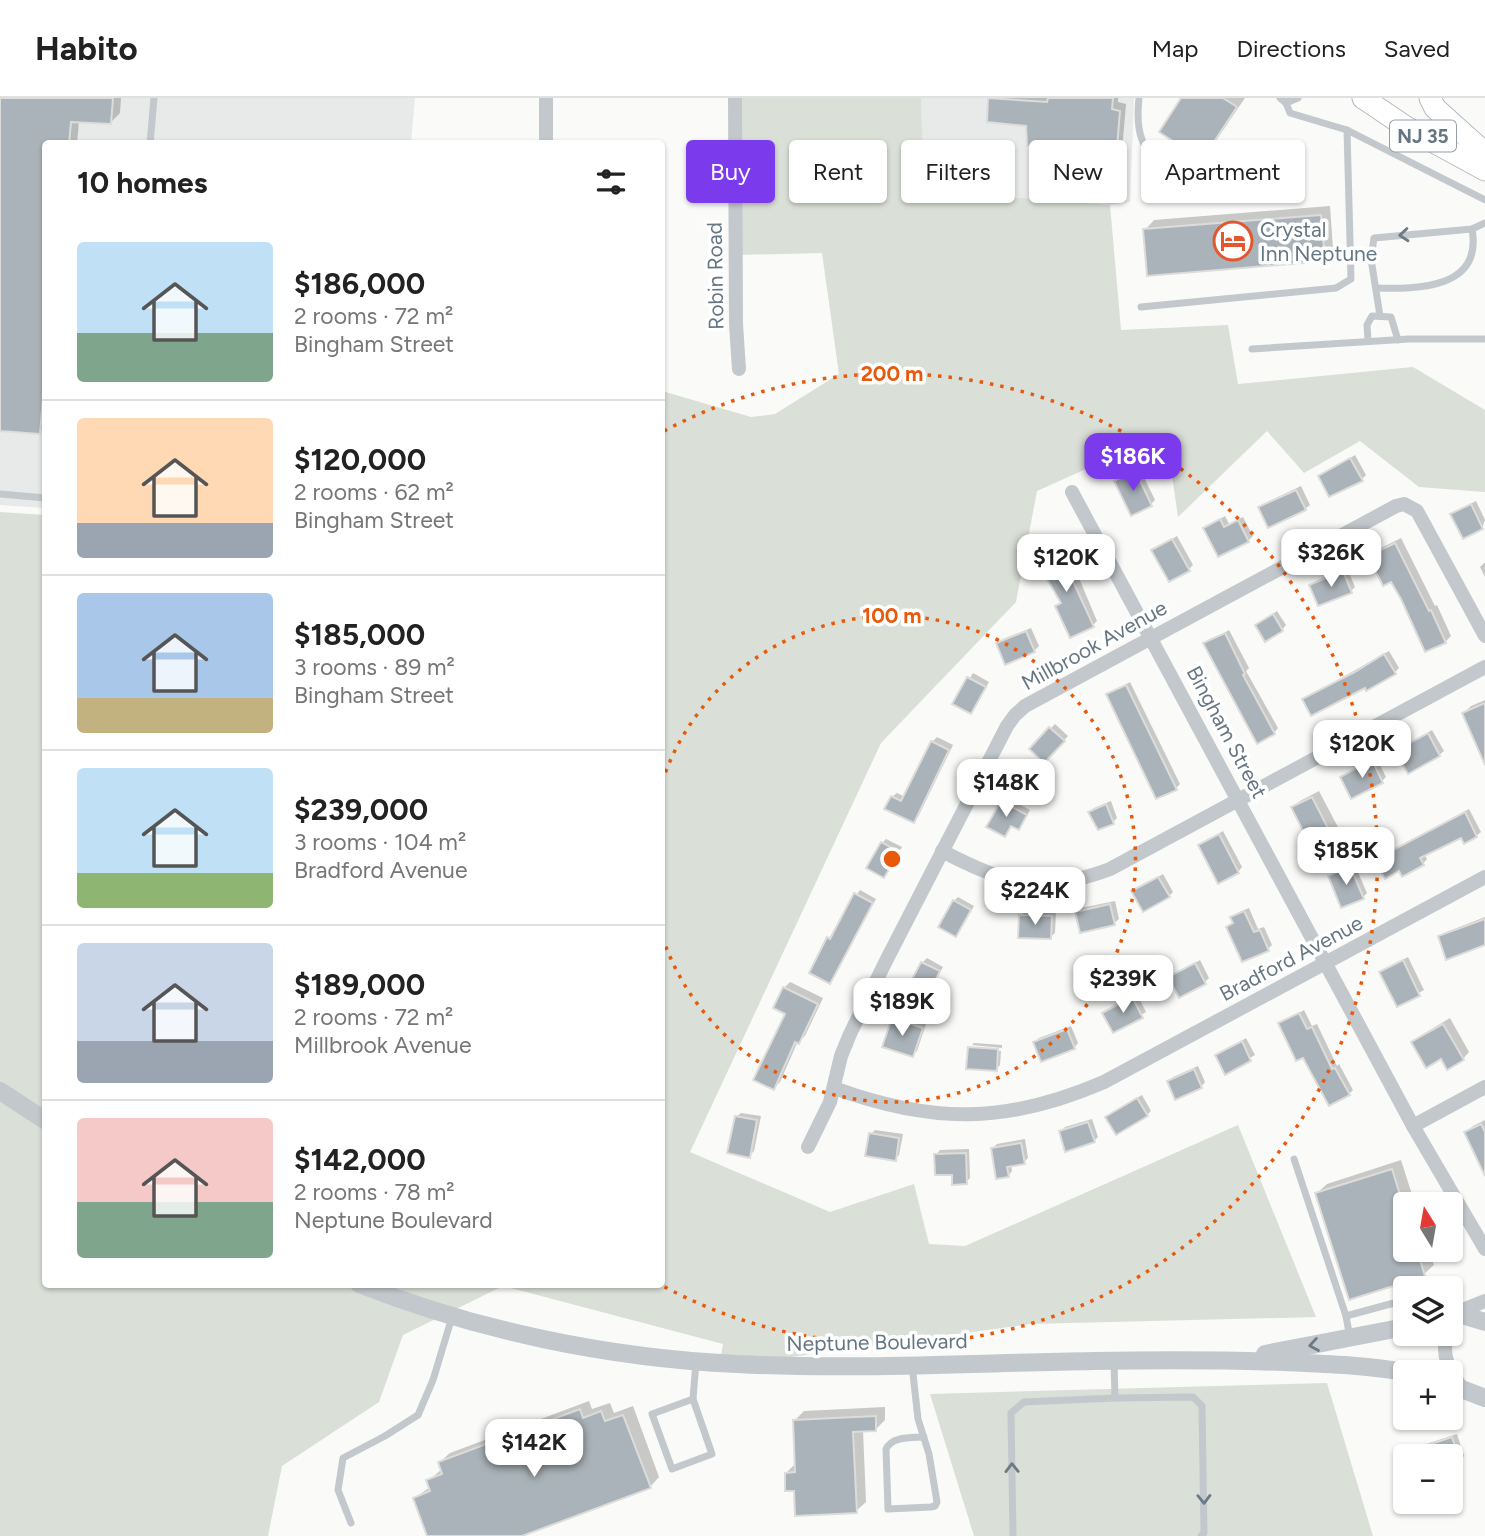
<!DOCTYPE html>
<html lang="en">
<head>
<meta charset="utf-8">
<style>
	:root { --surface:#fff; --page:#f6f6f6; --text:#222; --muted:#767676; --line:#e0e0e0; --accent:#7c3aed }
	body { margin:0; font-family:Figtree,sans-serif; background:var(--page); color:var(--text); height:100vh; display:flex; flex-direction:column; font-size:26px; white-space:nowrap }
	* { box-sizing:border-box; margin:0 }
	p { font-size:23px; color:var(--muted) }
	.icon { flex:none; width:38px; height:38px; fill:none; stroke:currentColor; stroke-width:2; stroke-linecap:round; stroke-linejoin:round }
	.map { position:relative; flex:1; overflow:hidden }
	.drawer { position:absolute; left:42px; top:42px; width:623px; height:1148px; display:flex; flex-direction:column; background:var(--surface); border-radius:7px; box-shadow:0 2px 5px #0004 }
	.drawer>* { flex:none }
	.guide { position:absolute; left:686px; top:42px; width:665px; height:63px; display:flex; gap:14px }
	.needle { width:46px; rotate:349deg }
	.fabs { position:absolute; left:1393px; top:1094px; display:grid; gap:14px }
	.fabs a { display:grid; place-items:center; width:70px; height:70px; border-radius:7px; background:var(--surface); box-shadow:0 2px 5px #0004; font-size:35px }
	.price { position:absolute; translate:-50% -60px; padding:0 16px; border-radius:14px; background:#fff; color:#222; font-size:23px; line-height:46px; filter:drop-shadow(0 2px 4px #0008) }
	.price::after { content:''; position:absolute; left:50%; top:42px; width:21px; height:16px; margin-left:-10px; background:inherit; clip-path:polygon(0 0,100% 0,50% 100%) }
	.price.current { background:var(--accent); color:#fff }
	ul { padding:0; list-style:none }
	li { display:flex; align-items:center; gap:21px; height:175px; padding:0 35px }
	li+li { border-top:2px solid var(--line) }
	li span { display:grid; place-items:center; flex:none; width:196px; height:140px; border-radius:7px; color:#555 }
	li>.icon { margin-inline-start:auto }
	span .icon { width:84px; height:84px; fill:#fffc; stroke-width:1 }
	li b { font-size:30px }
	h2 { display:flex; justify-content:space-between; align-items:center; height:84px; padding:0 35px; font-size:30px }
	.tag { padding:0 24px; border-radius:7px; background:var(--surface); box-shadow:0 2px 5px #0004; font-size:24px; line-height:63px }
	.tag.current { background:var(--accent); color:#fff }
	header { display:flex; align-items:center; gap:42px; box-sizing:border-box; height:98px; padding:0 35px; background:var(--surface); border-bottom:2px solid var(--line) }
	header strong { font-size:33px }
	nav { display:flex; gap:38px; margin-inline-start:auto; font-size:24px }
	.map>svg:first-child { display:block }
</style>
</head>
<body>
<header>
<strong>Habito</strong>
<nav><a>Map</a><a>Directions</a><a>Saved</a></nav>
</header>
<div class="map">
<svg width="1485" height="1438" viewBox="0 0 1485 1438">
	<rect width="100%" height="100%" fill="#fafaf8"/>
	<g fill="#e8e9e9">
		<path d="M0 0H415L411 45 46 46 45 410 0 407Z"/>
		<path d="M921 0H1134L1130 104 1110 107 923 92Z"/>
	</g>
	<g fill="#dadfd7">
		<path d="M731 0H921L924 92 1110 107 1121 232 1228 227 1238 286 1413 269 1485 312V394L1419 389 1360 343 1304 375 1267 333 1178 419 1169 357 1126 353 1037 393 1016 504 881 645 690 1054 830 1114 914 1086 929 1146 965 1148 1238 1027 1316 1219 1030 1226 719 1269 723 1246 503 1188 403 1237 379 1304 282 1368 268 1438H0V414L45 417 46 1186H662V293L751 319 775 316 839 276 822 155 736 157Z"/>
		<path d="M1327 1285 1373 1438H974L930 1296Z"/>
	</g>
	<g fill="#0003">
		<path d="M0 0H121L120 15 111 24 79 23 77 46H46V328L39 334 0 331Z"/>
		<path d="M990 0H1118V4L1126 6 1120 77 1113 84 1089 50 1028 26 989 23Z"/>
		<path d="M1179 0H1245L1211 50 1201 60 1182 2Z"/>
		<path d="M1330 108 1333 151 1324 161 1145 132 1154 122Z"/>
		<path d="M1355 357 1366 377 1362 381 1320 379Z"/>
		<path d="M1139 369 1155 402 1151 406 1116 383Z"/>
		<path d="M1301 388 1310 407 1305 411 1261 409 1265 405Z"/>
		<path d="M1476 403 1485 422 1482 430 1452 416Z"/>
		<path d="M1225 418 1229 426 1243 419 1253 438 1248 443 1205 430Z"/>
		<path d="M1177 438 1193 467 1188 472 1153 453Z"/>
		<path d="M1401 440 1435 508 1437 507 1451 538 1445 544 1371 458 1377 452Z"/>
		<path d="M1061 447 1076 473 1097 523 1093 527 1057 508 1062 503 1038 462Z"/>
		<path d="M1484 465H1485V479L1480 469Z"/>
		<path d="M1347 470 1355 489 1351 493 1311 487 1316 483Z"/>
		<path d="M1277 513 1286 527 1282 532 1257 527Z"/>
		<path d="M1031 530 1039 548 1034 553 998 546 1003 541Z"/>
		<path d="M1229 532 1249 570 1246 573 1278 630 1274 635 1206 546Z"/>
		<path d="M1389 553 1399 570 1395 574 1365 588 1304 601Z"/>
		<path d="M973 575 989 584 975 609 955 605Z"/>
		<path d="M1130 584 1180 686 1176 690 1108 597Z"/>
		<path d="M1485 602V661L1464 615 1471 608Z"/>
		<path d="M1055 626 1068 638 1044 663 1031 651Z"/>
		<path d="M1432 632 1444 653 1439 657 1397 653Z"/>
		<path d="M937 639 953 647 918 719 913 723 892 699 897 695 905 699 932 644Z"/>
		<path d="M1376 659 1386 679 1382 683 1342 679Z"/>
		<path d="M1319 693 1341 735 1334 742 1315 752 1293 710 1300 703Z"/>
		<path d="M1006 699 1030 712 1023 725 1012 726 1005 737 989 728Z"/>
		<path d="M1111 703 1117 720 1113 724 1090 714 1094 710Z"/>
		<path d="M1469 711 1481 734 1476 738 1462 737 1424 756 1427 761 1423 766 1400 771 1376 762Z"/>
		<path d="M1223 733 1242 769 1238 774 1200 747Z"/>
		<path d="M886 741 902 749 884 778 882 745Z"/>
		<path d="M1354 765 1367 795 1363 799 1330 778 1334 774Z"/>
		<path d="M1163 776 1173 794 1169 798 1133 794Z"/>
		<path d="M860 792 876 801 830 884 829 840Z"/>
		<path d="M958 799 974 808 956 837 954 803Z"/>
		<path d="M1115 803 1119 821 1114 825 1077 815 1081 810Z"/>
		<path d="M1249 810 1258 831 1264 829 1272 847 1268 851 1228 829 1235 824 1233 819 1237 815Z"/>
		<path d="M1025 813 1056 814 1055 835 1050 839 1021 817Z"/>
		<path d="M1485 819V840L1440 839 1444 835Z"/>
		<path d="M1408 859 1424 892 1397 907 1381 874Z"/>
		<path d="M927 860 943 869 926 898 922 865Z"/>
		<path d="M1200 862 1209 880 1205 884 1170 880Z"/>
		<path d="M790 884 823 900 805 938 798 943 780 984 774 990 787 915 784 890Z"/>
		<path d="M1137 896 1146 914 1114 933 1104 915Z"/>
		<path d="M1304 912 1312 928 1317 926 1337 968 1339 966 1353 992 1349 996 1304 957 1280 926Z"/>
		<path d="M898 917 926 926 917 953 912 957 893 921Z"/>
		<path d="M1450 920 1469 954 1463 961 1442 959 1413 945 1420 938Z"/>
		<path d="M1071 928 1078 945 1074 950 1035 944 1039 940Z"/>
		<path d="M1246 940 1255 957 1225 974 1217 958Z"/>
		<path d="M974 945 1002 947V950L972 947Z"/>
		<path d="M971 948V951L1001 953 1000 967 996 971 968 969Z"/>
		<path d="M1198 968 1205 984 1201 989 1169 984 1173 979Z"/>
		<path d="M1142 997 1151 1013 1147 1017 1112 1015Z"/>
		<path d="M741 1015 761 1018 754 1053 749 1058 736 1019Z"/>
		<path d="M1092 1021 1098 1039 1094 1043 1061 1034 1065 1029Z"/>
		<path d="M1485 1022V1074L1466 1035 1473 1028Z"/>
		<path d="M875 1032 903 1036 899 1057 895 1061 871 1036Z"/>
		<path d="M1025 1041 1028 1060 1024 1064 1011 1066 1012 1073 1008 1078 993 1050 997 1046Z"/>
		<path d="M969 1051 970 1080 966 1084 936 1057 940 1052Z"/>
		<path d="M1401 1062 1415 1106H1405V1152H1429L1434 1167 1424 1176 1317 1095 1327 1086Z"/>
		<path d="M589 1303 592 1311 610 1305 614 1315 633 1308 659 1379 650 1389 517 1438H429L415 1400 430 1389 428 1383 442 1371 440 1364 450 1355Z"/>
		<path d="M885 1309V1322L876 1331 863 1332 866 1404 856 1413 796 1391 786 1375 796 1365 794 1323 804 1313Z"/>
		<path d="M1457 1336 1464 1358 1459 1363 1451 1365V1358H1415L1413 1353 1417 1349Z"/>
	</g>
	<g fill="#aab3b9" stroke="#dcdcda" stroke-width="2">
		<path d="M0 0H113L111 26 71 24 69 46H46V264L40 336 0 333Z"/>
		<path d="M988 0 1047 4 1048 0H1113L1112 11 1120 13 1114 86 1085 82 1087 51 1027 48 1026 28 987 24Z"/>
		<path d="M1181 0H1223L1237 9 1202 62 1159 34Z"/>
		<path d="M1321 117 1325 163 1147 178 1143 131Z"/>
		<path d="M1350 360 1363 383 1329 399 1318 378Z"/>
		<path d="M1135 372 1152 408 1131 418 1114 383Z"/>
		<path d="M1296 392 1306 412 1268 430 1258 409Z"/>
		<path d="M1471 406 1483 431 1463 441 1450 416Z"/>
		<path d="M1220 421 1224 429 1238 422 1249 444 1218 459 1203 430Z"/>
		<path d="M1172 441 1190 473 1169 484 1151 452Z"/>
		<path d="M1395 445 1429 513 1431 512 1446 545 1425 554 1401 501 1391 484 1383 488 1368 458Z"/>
		<path d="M1056 450 1073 478 1071 479 1094 529 1070 540 1055 508 1061 505 1036 462Z"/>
		<path d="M1343 473 1352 495 1318 508 1309 487Z"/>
		<path d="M1273 516 1283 533 1265 544 1255 527Z"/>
		<path d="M1026 533 1035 554 1005 567 996 545Z"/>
		<path d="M1225 535 1245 576 1243 577 1275 636 1257 646 1203 545Z"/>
		<path d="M1384 556 1396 576 1366 593 1365 590 1311 618 1302 601 1355 574Z"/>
		<path d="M967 579 986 589 971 616 952 606Z"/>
		<path d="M1126 587 1177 692 1156 701 1106 596Z"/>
		<path d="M1485 605V667L1462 615Z"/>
		<path d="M1049 629 1065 643 1044 665 1029 651Z"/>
		<path d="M1428 635 1440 658 1408 676 1395 653Z"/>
		<path d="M931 643 949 652 914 725 884 711 891 698 901 703Z"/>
		<path d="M1372 662 1383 685 1351 701 1340 679Z"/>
		<path d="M1312 699 1335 744 1314 755 1291 709Z"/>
		<path d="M1001 703 1027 717 1019 732 1011 728 1005 739 986 729Z"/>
		<path d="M1106 706 1114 726 1098 732 1088 714Z"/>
		<path d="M1465 714 1477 739 1464 746 1461 740 1420 760 1424 767 1402 779 1399 773 1385 781 1374 762Z"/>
		<path d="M1219 736 1239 775 1218 786 1198 747Z"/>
		<path d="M881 744 899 754 884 780 866 770Z"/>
		<path d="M1350 768 1364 801 1341 810 1328 778Z"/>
		<path d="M1158 779 1170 799 1143 814 1131 793Z"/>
		<path d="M854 795 873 805 830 886 809 875 827 839 830 841Z"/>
		<path d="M953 802 971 812 956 839 938 829Z"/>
		<path d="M1110 806 1115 827 1080 835 1075 814Z"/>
		<path d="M1244 813 1254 834 1260 832 1269 853 1242 864 1226 829 1233 825 1230 819Z"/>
		<path d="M1019 817 1052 818 1051 841 1018 840Z"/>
		<path d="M1485 821V847L1446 862 1438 838Z"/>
		<path d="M1403 862 1420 898 1397 909 1379 874Z"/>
		<path d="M921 864 940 873 926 901 907 891Z"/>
		<path d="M1195 865 1206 886 1179 900 1168 879Z"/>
		<path d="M783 889 818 906 799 946 795 944 774 992 753 982 785 916 773 910Z"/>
		<path d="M1132 899 1143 920 1113 935 1102 915Z"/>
		<path d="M1299 915 1307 931 1312 929 1332 971 1335 970 1350 997 1329 1008 1303 960 1296 963 1278 925Z"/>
		<path d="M892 920 923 930 913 959 882 949Z"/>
		<path d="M1443 926 1464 962 1447 972 1441 961 1426 970 1411 944Z"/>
		<path d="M1067 931 1075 951 1041 964 1033 944Z"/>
		<path d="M1242 943 1251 963 1225 977 1215 957Z"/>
		<path d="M968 949 998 951 997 973 966 971Z"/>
		<path d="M1194 971 1202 990 1175 1002 1167 983Z"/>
		<path d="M1137 1000 1148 1018 1116 1037 1105 1019Z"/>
		<path d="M735 1018 757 1022 750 1060 727 1055Z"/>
		<path d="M1088 1024 1095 1044 1065 1054 1059 1033Z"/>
		<path d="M1481 1026 1485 1034V1078L1464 1034Z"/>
		<path d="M869 1035 899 1040 896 1063 865 1058Z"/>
		<path d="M1021 1045 1025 1066 1007 1069 1009 1079 996 1081 991 1050Z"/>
		<path d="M966 1055 967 1086 952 1087V1077H935L934 1056Z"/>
		<path d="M1392 1071 1405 1113V1152H1417L1425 1178 1349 1202 1315 1095Z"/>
		<path d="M580 1311 583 1320 601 1313 605 1323 623 1317 651 1390 522 1438H427L413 1400 430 1393 426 1382 442 1376 438 1364Z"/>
		<path d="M876 1318V1333L853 1334 857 1415 795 1418 794 1393H785V1375L795 1374 793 1322Z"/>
		<path d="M1452 1339 1458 1358H1403V1355Z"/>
	</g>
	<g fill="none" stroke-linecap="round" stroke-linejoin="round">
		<defs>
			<g id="primary">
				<path d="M1363 0 1406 29 1485 72"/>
				<path d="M1430 0 1435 10 1485 55"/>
			</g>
		</defs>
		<use href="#primary" stroke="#b5babe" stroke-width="23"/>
		<g stroke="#c3c8cc" stroke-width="7">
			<path d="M1139 0C1135 36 1142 49 1165 77"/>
			<path d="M1280 0 1286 5 1290 15 1347 32"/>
			<path d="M1286 1V5L1298 0"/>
			<path d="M150 46 154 0"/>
			<path d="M1376 190C1418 191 1483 191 1472 131"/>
			<path d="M1141 209 1336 190 1351 181 1347 32 1485 102"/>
			<path d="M1380 218 1371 161 1374 140 1472 131 1485 125"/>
			<path d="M1368 243 1367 227 1372 218 1391 219 1398 242"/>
			<path d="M1252 251 1409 241H1485"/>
			<path d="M0 396 46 400"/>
			<path d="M1294 1061 1346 1218"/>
			<path d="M1350 1240 1346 1218 1405 1202"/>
			<path d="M1114 1264 1115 1300 1193 1299 1202 1308 1204 1435 1201 1438"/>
			<path d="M912 1267 918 1321 929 1356 937 1404 935 1408 931 1409 888 1411 886 1351C892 1338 911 1340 924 1339"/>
			<path d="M693 1301 652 1316 672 1371 712 1356 693 1301 696 1264"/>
			<path d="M351 1425 338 1392 343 1360 385 1338 418 1317 433 1282 452 1219"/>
			<path d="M1013 1438 1011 1315 1024 1304 1115 1300"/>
		</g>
		<g stroke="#c3c8cc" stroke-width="14">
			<path d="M546 0V46"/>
			<path d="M735 0 736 226 739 271"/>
			<path d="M1072 394 1413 1028 1485 1151"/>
			<path d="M942 753C1003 785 1042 797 1110 771L1485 569"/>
			<path d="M834 990C933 1026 1007 1026 1104 984L1485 779"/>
			<path d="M1413 1028 1485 989"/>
			<path d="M808 1049 830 1004 841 958 850 936 887 861 1007 628 1015 617 1025 608 1396 408 1404 406 1417 413 1485 538"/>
			<path d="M1451 1225 1455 1215 1485 1203"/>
			<path d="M1447 1236C1441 1257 1449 1273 1462 1290"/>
		</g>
		<g stroke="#c3c8cc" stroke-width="18">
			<path d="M0 993 46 1023"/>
			<path d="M359 1186C478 1233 609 1260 737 1266 855 1272 974 1265 1093 1263 1156 1262 1220 1262 1284 1264 1325 1266 1365 1267 1405 1274"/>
			<path d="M1451 1216 1455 1215 1485 1224"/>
			<path d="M1265 1256 1405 1229"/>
			<path d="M1451 1287 1485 1300"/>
		</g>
		<use href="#primary" stroke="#fff" stroke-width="21"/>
	</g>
	<defs><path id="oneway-chevron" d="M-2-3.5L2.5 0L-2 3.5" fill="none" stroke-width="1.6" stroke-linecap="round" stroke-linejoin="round" transform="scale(1.75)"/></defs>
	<g stroke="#6a7a87">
		<use href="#oneway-chevron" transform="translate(1404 137) rotate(175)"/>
		<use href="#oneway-chevron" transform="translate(1314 1247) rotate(170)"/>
		<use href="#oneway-chevron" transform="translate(1012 1370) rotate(-91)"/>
		<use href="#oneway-chevron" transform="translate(1204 1401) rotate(89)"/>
	</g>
	<g fill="none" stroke="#e8590c" stroke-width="3.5" stroke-dasharray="3.5 7">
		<path d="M662 684A243 243 0 1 1 662 838"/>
		<path d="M664 333A485 485 0 1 1 661 1187"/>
	</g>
	<defs>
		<symbol id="hotel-ring" viewBox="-11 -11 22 22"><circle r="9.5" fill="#fff" stroke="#e4572e" stroke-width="1.5"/><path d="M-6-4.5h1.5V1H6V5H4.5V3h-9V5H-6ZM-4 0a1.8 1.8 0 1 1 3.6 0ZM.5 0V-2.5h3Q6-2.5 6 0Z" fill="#e4572e"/></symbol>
	</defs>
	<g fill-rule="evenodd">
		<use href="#hotel-ring" x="1211" y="121" width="44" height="44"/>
	</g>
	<g text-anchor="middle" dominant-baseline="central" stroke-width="7" stroke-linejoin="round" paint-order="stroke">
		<rect fill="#fff" stroke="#939fa8" stroke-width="2" x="1390" y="22.5" width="66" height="31" rx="5"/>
		<g font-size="19" font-weight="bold" fill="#657683">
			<text x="1423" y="38">NJ 35</text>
		</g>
		<g font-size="21" fill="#657683" stroke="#fff" text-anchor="start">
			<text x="1260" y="131">Crystal<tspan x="1260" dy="24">Inn Neptune</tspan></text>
		</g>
		<g font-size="21" fill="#657683" stroke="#fff">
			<text transform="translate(715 178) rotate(-91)">Robin Road</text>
			<text transform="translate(1094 547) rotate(-29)">Millbrook Avenue</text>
			<text transform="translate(1227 634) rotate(62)">Bingham Street</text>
			<text transform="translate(1291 860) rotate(-28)">Bradford Avenue</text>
			<text transform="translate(877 1244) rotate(-1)">Neptune Boulevard</text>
		</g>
	</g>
	<circle cx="892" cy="761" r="10" fill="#e8590c" stroke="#fff" stroke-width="3.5"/>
	<g font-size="21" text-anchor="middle" font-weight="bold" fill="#e8590c" stroke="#fff" stroke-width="7" stroke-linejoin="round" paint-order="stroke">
		<text x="892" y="283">200 m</text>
		<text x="892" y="525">100 m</text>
	</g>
</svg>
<div class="fabs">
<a><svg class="needle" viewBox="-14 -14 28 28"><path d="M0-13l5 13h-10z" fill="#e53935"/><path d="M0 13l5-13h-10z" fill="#767676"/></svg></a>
<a><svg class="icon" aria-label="layers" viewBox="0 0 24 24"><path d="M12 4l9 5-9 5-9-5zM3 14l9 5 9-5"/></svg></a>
<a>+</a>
<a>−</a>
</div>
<b class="price current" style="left:1133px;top:395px">$186K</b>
<b class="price" style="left:1331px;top:491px">$326K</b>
<b class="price" style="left:1066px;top:496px">$120K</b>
<b class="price" style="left:1362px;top:682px">$120K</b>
<b class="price" style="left:1006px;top:721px">$148K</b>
<b class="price" style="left:1346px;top:789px">$185K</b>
<b class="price" style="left:1035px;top:829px">$224K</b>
<b class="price" style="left:1123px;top:917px">$239K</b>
<b class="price" style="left:902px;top:940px">$189K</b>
<b class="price" style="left:534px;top:1381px">$142K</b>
<div class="guide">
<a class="tag current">Buy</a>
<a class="tag">Rent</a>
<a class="tag">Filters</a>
<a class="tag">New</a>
<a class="tag">Apartment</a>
</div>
<section class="drawer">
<h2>10 homes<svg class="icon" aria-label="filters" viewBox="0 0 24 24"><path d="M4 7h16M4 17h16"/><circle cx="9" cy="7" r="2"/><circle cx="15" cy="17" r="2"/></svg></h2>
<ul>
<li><span style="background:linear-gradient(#bfe0f5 65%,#7fa58c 0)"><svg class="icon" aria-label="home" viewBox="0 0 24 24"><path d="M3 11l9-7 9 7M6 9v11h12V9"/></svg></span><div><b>$186,000</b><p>2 rooms · 72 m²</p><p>Bingham Street</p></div></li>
<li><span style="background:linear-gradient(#ffd9b3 75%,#9aa5b1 0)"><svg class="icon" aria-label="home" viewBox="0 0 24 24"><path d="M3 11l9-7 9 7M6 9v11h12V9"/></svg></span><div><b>$120,000</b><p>2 rooms · 62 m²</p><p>Bingham Street</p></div></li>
<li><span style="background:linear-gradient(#a9c7e8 75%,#c2b280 0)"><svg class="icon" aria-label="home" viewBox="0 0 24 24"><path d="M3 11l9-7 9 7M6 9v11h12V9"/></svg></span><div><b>$185,000</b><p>3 rooms · 89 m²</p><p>Bingham Street</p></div></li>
<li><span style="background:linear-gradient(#bfe0f5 75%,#8fb573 0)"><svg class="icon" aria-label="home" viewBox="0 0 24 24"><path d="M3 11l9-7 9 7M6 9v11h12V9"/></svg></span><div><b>$239,000</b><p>3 rooms · 104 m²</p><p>Bradford Avenue</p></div></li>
<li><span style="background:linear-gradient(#c9d6e8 70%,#9aa5b1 0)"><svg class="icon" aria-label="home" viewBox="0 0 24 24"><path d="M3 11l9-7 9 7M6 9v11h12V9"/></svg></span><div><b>$189,000</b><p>2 rooms · 72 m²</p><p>Millbrook Avenue</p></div></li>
<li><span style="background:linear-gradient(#f6c9c9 60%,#7fa58c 0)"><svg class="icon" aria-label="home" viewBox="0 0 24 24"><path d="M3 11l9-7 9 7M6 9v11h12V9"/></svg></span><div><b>$142,000</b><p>2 rooms · 78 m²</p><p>Neptune Boulevard</p></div></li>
</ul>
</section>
</div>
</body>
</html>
